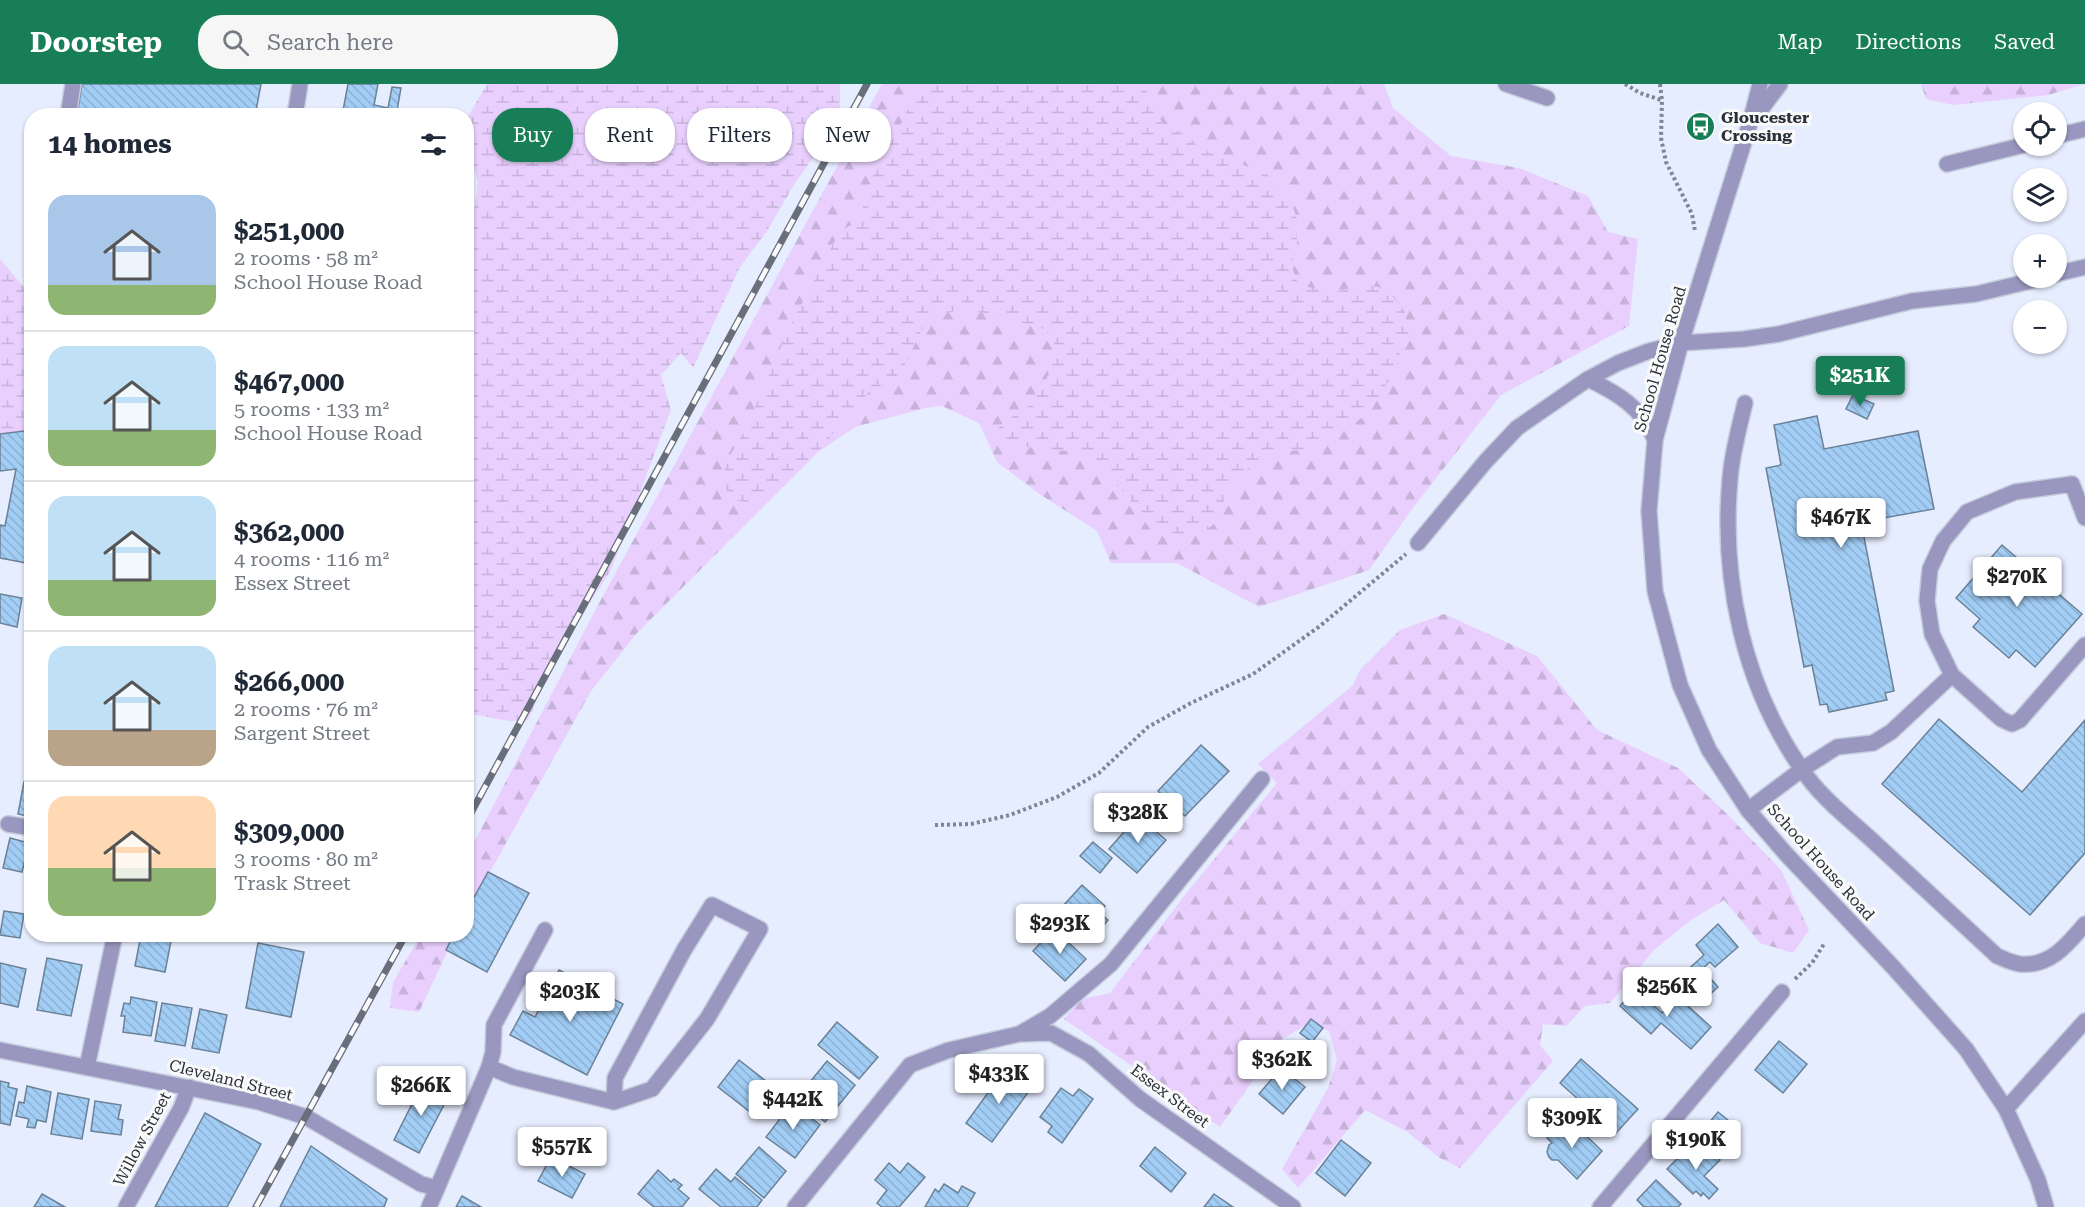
<!DOCTYPE html>
<html lang="en">
<head>
<meta charset="utf-8">
<style>
	:root { --surface:#fff; --page:#f6f6f7; --text:#1f2937; --muted:#747a83; --line:#e0e1e3; --accent:#177e57 }
	body { margin:0; font-family:"Roboto Serif",serif; background:var(--page); color:var(--text); height:100vh; display:flex; flex-direction:column; font-size:22px; white-space:nowrap }
	* { box-sizing:border-box; margin:0 }
	p { font-size:20px; color:var(--muted) }
	.icon { flex:none; width:33px; height:33px; fill:none; stroke:currentColor; stroke-width:2; stroke-linecap:round; stroke-linejoin:round }
	.map { position:relative; flex:1; overflow:hidden }
	.panel { position:absolute; left:24px; top:24px; width:450px; height:834px; display:flex; flex-direction:column; background:var(--surface); border-radius:24px; box-shadow:0 2px 4px #0004 }
	.panel>* { flex:none }
	.hud { position:absolute; left:492px; top:24px; width:570px; height:54px; display:flex; gap:12px }
	.buttons { position:absolute; left:2013px; top:18px; display:grid; gap:12px }
	.buttons a { display:grid; place-items:center; width:54px; height:54px; border-radius:50%; background:var(--surface); box-shadow:0 2px 4px #0004; font-size:30px }
	.price { position:absolute; translate:-50% -51px; padding:0 14px; border-radius:6px; background:#fff; color:#222; font-size:20px; line-height:39px; filter:drop-shadow(0 2px 3px #0008) }
	.price::after { content:''; position:absolute; left:50%; top:36px; width:18px; height:14px; margin-left:-9px; background:inherit; clip-path:polygon(0 0,100% 0,50% 100%) }
	.price.active { background:var(--accent); color:#fff }
	ul { padding:0; list-style:none }
	li { display:flex; align-items:center; gap:18px; height:150px; padding:0 24px }
	li+li { border-top:2px solid var(--line) }
	li span { display:grid; place-items:center; flex:none; width:168px; height:120px; border-radius:18px; color:#555 }
	li>.icon { margin-inline-start:auto }
	span .icon { width:72px; height:72px; fill:#fffc; stroke-width:1 }
	li b { font-size:26px }
	h2 { display:flex; justify-content:space-between; align-items:center; height:72px; padding:0 24px; font-size:26px }
	.chip { padding:0 21px; border-radius:24px; background:var(--surface); box-shadow:0 2px 4px #0004; font-size:21px; line-height:54px }
	.chip.active { background:var(--accent); color:#fff }
	header { display:flex; align-items:center; gap:36px; box-sizing:border-box; height:84px; padding:0 30px; background:var(--accent); color:#fff }
	header strong { font-size:28px }
	nav { display:flex; gap:33px; margin-inline-start:auto; font-size:21px }
	.search { width:420px; height:54px; background:var(--page); display:flex; align-items:center; gap:15px; box-sizing:border-box; padding:0 21px; border-radius:24px; color:var(--muted); font-size:22px }
	.map>svg:first-child { display:block }
</style>
</head>
<body>
<header>
<strong>Doorstep</strong>
<div class="search"><svg class="icon" aria-label="search" viewBox="0 0 24 24"><circle cx="10" cy="10" r="6"/><path d="M15 15l6 6"/></svg>Search here</div>
<nav><a>Map</a><a>Directions</a><a>Saved</a></nav>
</header>
<div class="map">
<svg width="2085" height="1123" viewBox="0 0 2085 1123">
	<defs>
		<pattern id="forest-firs" width="22" height="20" patternUnits="userSpaceOnUse" patternTransform="scale(1.5)"><rect width="22" height="20" fill="#e8cffd"/><path d="M5 1l3.5 6h-7zM16 11l3.5 6h-7z" fill="#c7b2da"/></pattern>
		<pattern id="wetland-marsh" width="20" height="14" patternUnits="userSpaceOnUse" patternTransform="scale(1.5)"><rect width="20" height="14" fill="#e8cffd"/><path d="M1 5h8M5 5V1M11 12h8M15 12V8" fill="none" stroke="#c7b2da"/></pattern>
		<pattern id="building-back-hatch" width="6" height="6" patternUnits="userSpaceOnUse" patternTransform="scale(1.5)"><rect width="6" height="6" fill="#a2cef6"/><path d="M-1 5l2 2M0 0l6 6M5-1l2 2" fill="none" stroke="#8cb1d4"/></pattern>
	</defs>
	<rect width="100%" height="100%" fill="#e6edfe"/>
	<g fill="url(#forest-firs)">
		<path d="M882 0H1384L1393 24 1451 72 1519 84 1588 112 1608 148 1638 155 1629 242 1501 311 1412 425 1369 486 1259 523 1177 479H1111L1097 447 1041 411 997 378 979 339 942 322 925 324 855 343 818 368 637 549 591 607 467 829V772L598 521Z"/>
		<path d="M1921 0H2085L2048 11 1953 21 1926 15Z"/>
		<path d="M1444 530 1537 572 1597 646 1678 684 1726 729 1781 786 1809 846 1793 869 1760 859 1724 816 1691 836 1654 866 1610 919 1585 922 1566 942 1543 940 1540 961 1553 977 1460 1084 1440 1074 1406 1047 1365 1026 1298 1104 1282 1085 1328 1004 1337 976 1329 947 1310 939 1282 955 1220 1043 1064 935 1082 915 1110 909 1188 807 1277 699 1258 680 1353 601 1360 586 1400 546Z"/>
		<path d="M421 851H455L419 928 390 924 393 898Z"/>
	</g>
	<g fill="url(#wetland-marsh)">
		<path d="M487 0H840V36L795 99 767 147 740 183 693 284 681 269 661 291 671 326 610 488 560 563 528 636 509 637 466 629V180L478 100 467 53 466 36Z"/>
		<path d="M920 0H1144C1148 12 1152 26 1160 35 1171 47 1190 50 1199 64L1267 90 1293 123 1297 135V165L1291 181 1298 200 1331 209 1362 201 1379 203 1390 209 1405 228 1409 252 1399 271 1397 283 1372 324 1363 333 1315 363 1270 371 1246 386 1223 418 1214 440 1205 447 1192 452 1150 445 1127 411 1091 375 1077 368 1006 361 999 343C1008 331 1021 332 1029 322 1041 309 1062 271 1052 254 1050 250 1045 247 1042 244L964 224 935 233 924 241 901 289 868 309 832 350 826 361 812 370 799 386 750 419 729 415 723 393 726 378 745 346 790 242 840 147 851 141 862 126 878 77 895 52Z"/>
		<path d="M0 175 32 213 31 361 0 364Z"/>
	</g>
	<g fill="url(#building-back-hatch)" stroke="#6b8196" stroke-width="1.5">
		<path d="M82 0H261L255 32H77Z"/>
		<path d="M348 0H378L374 21 388 24 392 3 401 4 396 32H342Z"/>
		<path d="M1853 311 1874 320 1867 335 1846 325Z"/>
		<path d="M1817 332 1824 365 1918 347 1934 425 1861 438 1894 607 1885 609 1887 616 1829 628 1827 620 1820 621 1812 581 1804 583 1766 384 1781 381 1774 341Z"/>
		<path d="M32 346V480L0 474V441L5 442 16 385 0 387V350Z"/>
		<path d="M2002 461 2082 530 2035 583 2016 566 2009 574 1973 543 1980 535 1956 514Z"/>
		<path d="M0 510 22 514 17 543 0 539Z"/>
		<path d="M32 617V647L26 646Z"/>
		<path d="M1939 635 2022 708 2085 636V769L2030 831 1882 700Z"/>
		<path d="M1201 661 1229 687 1185 732 1158 707Z"/>
		<path d="M24 698 32 700V733L18 730Z"/>
		<path d="M1138 732 1166 756 1137 789 1109 765Z"/>
		<path d="M10 754 29 759 22 788 3 784Z"/>
		<path d="M1093 758 1112 774 1100 789 1080 772Z"/>
		<path d="M488 788 529 809 487 888 446 866 454 850H466V828Z"/>
		<path d="M1082 801 1105 822 1099 828 1108 836 1095 851 1063 822Z"/>
		<path d="M4 827 24 830 20 854 0 851Z"/>
		<path d="M1718 840 1738 863 1715 883 1710 878 1702 885 1718 903 1705 915 1683 890 1704 871 1696 861Z"/>
		<path d="M1054 845 1086 875 1065 897 1033 867Z"/>
		<path d="M141 851 171 857 165 888 135 882Z"/>
		<path d="M258 859 304 868 291 933 246 924Z"/>
		<path d="M47 874 82 881 71 932 37 926Z"/>
		<path d="M0 879 26 885 18 923 0 919Z"/>
		<path d="M559 886 623 920 587 991 510 951 523 927 535 933Z"/>
		<path d="M1635 905 1662 929 1677 912 1711 943 1691 965 1661 939 1651 950 1620 922Z"/>
		<path d="M131 913 157 918 151 952 123 948 125 932H121L124 919 130 920Z"/>
		<path d="M162 919 192 924 185 962 155 957Z"/>
		<path d="M200 925 227 931 219 969 192 964Z"/>
		<path d="M1311 935 1323 944 1312 958 1300 949Z"/>
		<path d="M837 938 878 973 859 995 818 961Z"/>
		<path d="M1779 957 1807 980 1783 1009 1755 986Z"/>
		<path d="M1581 975 1638 1025 1616 1049 1560 999Z"/>
		<path d="M739 976 771 1001 750 1028 718 1003Z"/>
		<path d="M827 977 855 1001 825 1038 797 1014Z"/>
		<path d="M1006 984 1032 1003 992 1058 966 1039Z"/>
		<path d="M1281 984 1305 1003 1283 1030 1259 1010Z"/>
		<path d="M0 997 9 999 8 1003 17 1005 10 1041 0 1039Z"/>
		<path d="M423 998 449 1011 419 1069 394 1056Z"/>
		<path d="M27 1002 51 1008 46 1038 37 1036 35 1044 27 1043 29 1035 16 1032 19 1018 24 1019Z"/>
		<path d="M1061 1004 1073 1012 1079 1005 1093 1015 1062 1059 1048 1048 1052 1042 1040 1033Z"/>
		<path d="M58 1009 89 1015 82 1055 51 1050Z"/>
		<path d="M95 1017 121 1021 118 1035 123 1036 121 1051 91 1047Z"/>
		<path d="M792 1019 820 1041 795 1074 766 1053Z"/>
		<path d="M1718 1028 1739 1045 1720 1068 1699 1051Z"/>
		<path d="M205 1029 261 1060 227 1123H155Z"/>
		<path d="M1571 1037 1602 1067 1577 1095 1558 1076H1552L1549 1073 1547 1068 1549 1061 1552 1059 1547 1054 1558 1042 1562 1046Z"/>
		<path d="M1341 1056 1371 1079 1345 1112 1316 1089Z"/>
		<path d="M1701 1058 1720 1076 1704 1092 1718 1105 1709 1115 1703 1109 1701 1112 1696 1107 1693 1110 1667 1085 1682 1070 1686 1074Z"/>
		<path d="M311 1062 387 1115 384 1123H280Z"/>
		<path d="M759 1063 786 1087 764 1114 736 1090Z"/>
		<path d="M1155 1063 1186 1089 1171 1108 1140 1082Z"/>
		<path d="M551 1073 585 1090 572 1114 538 1097Z"/>
		<path d="M889 1079 900 1089 908 1079 925 1093 899 1123H882L877 1119 887 1106 875 1096Z"/>
		<path d="M716 1085 731 1098 735 1093 762 1116 757 1123H721L699 1105Z"/>
		<path d="M658 1086 671 1098 674 1095 682 1101 678 1105 689 1114 682 1123H654L638 1110Z"/>
		<path d="M1656 1096 1681 1120 1678 1123H1644L1637 1116Z"/>
		<path d="M944 1100 958 1109 962 1102 975 1109 967 1123H925L935 1105 939 1108Z"/>
		<path d="M42 1110 65 1123H34Z"/>
		<path d="M1214 1110 1233 1123H1204Z"/>
		<path d="M462 1112 481 1123H456Z"/>
	</g>
	<g fill="none" stroke-linecap="round" stroke-linejoin="round">
		<defs>
			<g id="service">
				<path d="M1506 0 1547 14"/>
				<path d="M68 32 73 0"/>
				<path d="M295 32 300 0"/>
				<path d="M2056 52 2085 45"/>
				<path d="M1947 80 2024 61"/>
				<path d="M2056 190 2085 183"/>
				<path d="M1588 295C1617 309 1643 324 1655 356"/>
				<path d="M1745 319C1739 344 1732 369 1730 395 1721 495 1743 600 1801 684 1820 713 1849 735 1874 758 1915 796 1956 834 1997 872 2004 875 2012 879 2020 880 2050 883 2067 861 2085 840"/>
				<path d="M2085 434 2072 400 2015 408 1967 428 1943 457 1930 485 1927 517 1932 550 1952 591 2001 635 2012 640 2020 636 2085 561"/>
				<path d="M1418 459 1485 378 1517 344 1588 295 1618 279 1649 267 1681 259 1744 255 1779 250 1912 217 1976 210 2043 194"/>
				<path d="M1748 726 1801 686 1837 663 1873 659 1891 648 1952 591"/>
				<path d="M545 846 494 941 493 968 489 983 513 993 614 1018 652 1005 707 935 760 845 712 821 684 866 615 994 614 1018"/>
			</g>
			<g id="minor">
				<path d="M1760 0 1750 39 1681 259 1655 356 1649 427 1655 507 1680 601 1709 666 1748 726 1786 770 1893 883 1966 965 2006 1025 2038 1096 2046 1123"/>
				<path d="M1756 32 1780 0"/>
				<path d="M8 740 32 744"/>
				<path d="M1021 949 1050 932 1111 880 1262 695"/>
				<path d="M0 966 259 1018 306 1033 421 1100 437 1104"/>
				<path d="M87 983 115 850"/>
				<path d="M2006 1025 2085 937"/>
				<path d="M126 1123 181 1024 189 1003"/>
				<path d="M429 1123 489 983"/>
				<path d="M795 1123 910 981 949 966 1019 950 1051 949 1089 970 1140 1015 1293 1123"/>
				<path d="M1600 1123 1782 908"/>
			</g>
		</defs>
		<use href="#service" stroke="#c4cbdb" stroke-width="18"/>
		<use href="#minor" stroke="#c4cbdb" stroke-width="18"/>
		<g stroke="#7f8592" stroke-width="4" stroke-dasharray="3 3" stroke-linecap="butt">
			<path d="M1625 0 1640 9 1661 16"/>
			<path d="M1660 0 1662 16 1661 54 1666 78 1692 130 1695 147"/>
			<path d="M935 741 971 740 1010 731 1057 713 1099 689 1148 643 1191 619 1253 590 1320 542 1406 470"/>
			<path d="M1795 895 1812 879 1824 860"/>
		</g>
		<use href="#service" stroke="#9996bf" stroke-width="15"/>
		<use href="#minor" stroke="#9996bf" stroke-width="15"/>
		<defs>
			<g id="rail">
				<path d="M466 738 867 0"/>
				<path d="M256 1123 406 850"/>
			</g>
		</defs>
		<use href="#rail" stroke="#696e7b" stroke-width="7"/>
		<use href="#rail" stroke="#fafafa" stroke-width="4.5" stroke-dasharray="14" stroke-linecap="butt"/>
	</g>
	<defs>
		<symbol id="bus-disc" viewBox="-11 -11 22 22"><circle r="9.5" fill="#177e57" stroke="#fafafa"/><path d="M-5-6H5V4H4V6H2V4H-2V6H-4V4H-5ZM-3.5-4V0h7V-4ZM-3.5 1.2v1.5H-2V1.2ZM2 1.2v1.5H3.5V1.2Z" fill="#fff"/></symbol>
	</defs>
	<g fill-rule="evenodd">
		<use href="#bus-disc" x="1684" y="26" width="33" height="33"/>
	</g>
	<g text-anchor="middle" dominant-baseline="central" stroke-width="6" stroke-linejoin="round" paint-order="stroke">
		<g font-size="16" font-weight="bold" fill="#2a2f39" stroke="#fafafa" text-anchor="start">
			<text x="1721" y="33">Gloucester<tspan x="1721" dy="18">Crossing</tspan></text>
		</g>
		<g font-size="16" fill="#2a2f39" stroke="#fafafa">
			<text transform="translate(1660 275) rotate(-74)">School House Road</text>
			<text transform="translate(1821 778) rotate(48)">School House Road</text>
			<text transform="translate(231 996) rotate(14)">Cleveland Street</text>
			<text transform="translate(1170 1012) rotate(37)">Essex Street</text>
			<text transform="translate(142 1055) rotate(-62)">Willow Street</text>
		</g>
	</g>
</svg>
<div class="buttons">
<a><svg class="icon" aria-label="locate" viewBox="0 0 24 24"><circle cx="12" cy="12" r="6"/><path d="M12 2v4M12 18v4M2 12h4M18 12h4"/></svg></a>
<a><svg class="icon" aria-label="layers" viewBox="0 0 24 24"><path d="M12 4l9 5-9 5-9-5zM3 14l9 5 9-5"/></svg></a>
<a>+</a>
<a>−</a>
</div>
<b class="price active" style="left:1860px;top:323px">$251K</b>
<b class="price" style="left:1841px;top:465px">$467K</b>
<b class="price" style="left:2017px;top:524px">$270K</b>
<b class="price" style="left:1138px;top:760px">$328K</b>
<b class="price" style="left:1060px;top:871px">$293K</b>
<b class="price" style="left:1667px;top:934px">$256K</b>
<b class="price" style="left:570px;top:939px">$203K</b>
<b class="price" style="left:1282px;top:1007px">$362K</b>
<b class="price" style="left:999px;top:1021px">$433K</b>
<b class="price" style="left:421px;top:1033px">$266K</b>
<b class="price" style="left:793px;top:1047px">$442K</b>
<b class="price" style="left:1572px;top:1065px">$309K</b>
<b class="price" style="left:1696px;top:1087px">$190K</b>
<b class="price" style="left:562px;top:1094px">$557K</b>
<div class="hud">
<a class="chip active">Buy</a>
<a class="chip">Rent</a>
<a class="chip">Filters</a>
<a class="chip">New</a>
</div>
<section class="panel">
<h2>14 homes<svg class="icon" aria-label="filters" viewBox="0 0 24 24"><path d="M4 7h16M4 17h16"/><circle cx="9" cy="7" r="2"/><circle cx="15" cy="17" r="2"/></svg></h2>
<ul>
<li><span style="background:linear-gradient(#a9c7e8 75%,#8fb573 0)"><svg class="icon" aria-label="home" viewBox="0 0 24 24"><path d="M3 11l9-7 9 7M6 9v11h12V9"/></svg></span><div><b>$251,000</b><p>2 rooms · 58 m²</p><p>School House Road</p></div></li>
<li><span style="background:linear-gradient(#bfe0f5 70%,#8fb573 0)"><svg class="icon" aria-label="home" viewBox="0 0 24 24"><path d="M3 11l9-7 9 7M6 9v11h12V9"/></svg></span><div><b>$467,000</b><p>5 rooms · 133 m²</p><p>School House Road</p></div></li>
<li><span style="background:linear-gradient(#bfe0f5 70%,#8fb573 0)"><svg class="icon" aria-label="home" viewBox="0 0 24 24"><path d="M3 11l9-7 9 7M6 9v11h12V9"/></svg></span><div><b>$362,000</b><p>4 rooms · 116 m²</p><p>Essex Street</p></div></li>
<li><span style="background:linear-gradient(#bfe0f5 70%,#b9a48a 0)"><svg class="icon" aria-label="home" viewBox="0 0 24 24"><path d="M3 11l9-7 9 7M6 9v11h12V9"/></svg></span><div><b>$266,000</b><p>2 rooms · 76 m²</p><p>Sargent Street</p></div></li>
<li><span style="background:linear-gradient(#ffd9b3 60%,#8fb573 0)"><svg class="icon" aria-label="home" viewBox="0 0 24 24"><path d="M3 11l9-7 9 7M6 9v11h12V9"/></svg></span><div><b>$309,000</b><p>3 rooms · 80 m²</p><p>Trask Street</p></div></li>
</ul>
</section>
</div>
</body>
</html>
